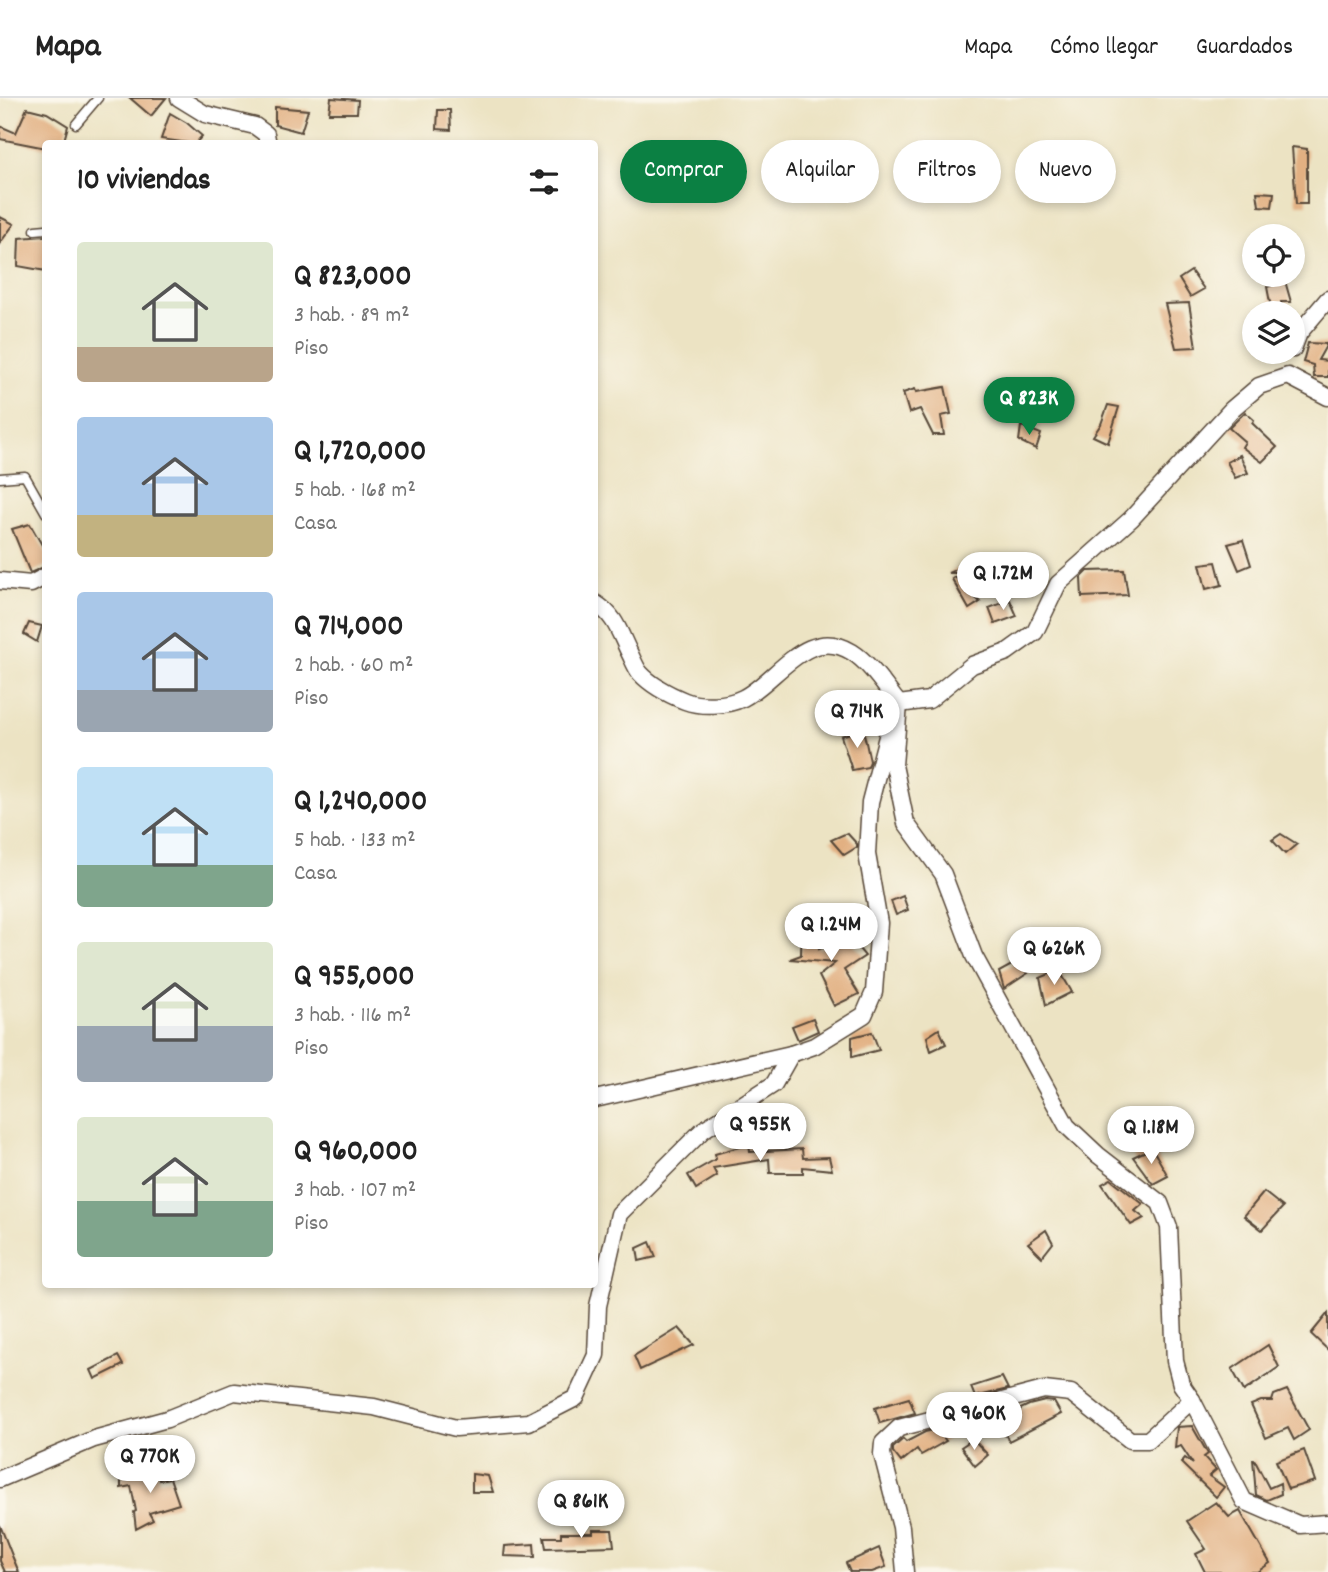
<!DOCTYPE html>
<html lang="es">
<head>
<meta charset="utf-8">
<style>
	:root { --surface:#fff; --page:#f6f6f6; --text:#222; --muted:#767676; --line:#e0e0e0; --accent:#0b8043 }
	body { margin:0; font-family:Dekko,sans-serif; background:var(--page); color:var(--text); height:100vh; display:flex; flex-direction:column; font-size:26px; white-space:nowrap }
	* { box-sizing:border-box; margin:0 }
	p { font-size:23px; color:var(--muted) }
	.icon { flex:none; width:38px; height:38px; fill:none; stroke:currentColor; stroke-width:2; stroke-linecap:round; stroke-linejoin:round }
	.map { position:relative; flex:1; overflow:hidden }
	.details { position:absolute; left:42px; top:42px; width:556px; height:1148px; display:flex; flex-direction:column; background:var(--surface); border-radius:7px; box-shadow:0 4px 10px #0003 }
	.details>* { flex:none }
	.banner { position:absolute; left:620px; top:42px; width:602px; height:63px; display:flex; gap:14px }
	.buttons { position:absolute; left:1242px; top:126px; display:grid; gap:14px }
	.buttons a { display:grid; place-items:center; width:63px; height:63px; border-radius:50%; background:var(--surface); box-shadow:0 4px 10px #0003; font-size:35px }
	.price { position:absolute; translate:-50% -60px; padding:0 16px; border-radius:24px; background:#fff; color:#222; font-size:23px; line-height:46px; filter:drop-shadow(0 2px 4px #0008) }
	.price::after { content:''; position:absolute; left:50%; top:42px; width:21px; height:16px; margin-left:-10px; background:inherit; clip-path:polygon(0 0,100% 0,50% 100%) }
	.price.current { background:var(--accent); color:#fff }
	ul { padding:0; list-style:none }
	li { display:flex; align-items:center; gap:21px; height:175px; padding:0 35px }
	li span { display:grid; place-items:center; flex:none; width:196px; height:140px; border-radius:7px; color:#555 }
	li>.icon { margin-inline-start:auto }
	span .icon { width:84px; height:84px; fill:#fffc; stroke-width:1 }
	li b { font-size:30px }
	h2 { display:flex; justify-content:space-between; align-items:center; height:84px; padding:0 35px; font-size:30px }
	.chip { padding:0 24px; border-radius:32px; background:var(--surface); box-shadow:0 4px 10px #0003; font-size:24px; line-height:63px }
	.chip.current { background:var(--accent); color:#fff }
	header { display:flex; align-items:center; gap:42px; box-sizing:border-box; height:98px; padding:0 35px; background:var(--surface); border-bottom:2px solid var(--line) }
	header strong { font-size:33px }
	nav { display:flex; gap:38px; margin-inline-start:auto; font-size:24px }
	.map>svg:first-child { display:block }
</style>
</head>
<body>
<header>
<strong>Mapa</strong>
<nav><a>Mapa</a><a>Cómo llegar</a><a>Guardados</a></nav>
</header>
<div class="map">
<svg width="1328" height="1474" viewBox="0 0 1328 1474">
	<rect width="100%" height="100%" fill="#fbf7ec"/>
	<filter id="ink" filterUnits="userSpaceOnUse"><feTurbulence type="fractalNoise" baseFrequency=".0143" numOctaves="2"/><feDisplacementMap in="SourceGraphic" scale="14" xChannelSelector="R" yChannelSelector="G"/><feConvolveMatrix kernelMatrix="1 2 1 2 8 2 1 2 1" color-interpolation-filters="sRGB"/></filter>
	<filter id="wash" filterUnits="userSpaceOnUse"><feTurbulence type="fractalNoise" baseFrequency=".00686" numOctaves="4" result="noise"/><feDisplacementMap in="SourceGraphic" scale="28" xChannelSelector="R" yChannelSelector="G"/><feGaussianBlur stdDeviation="1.57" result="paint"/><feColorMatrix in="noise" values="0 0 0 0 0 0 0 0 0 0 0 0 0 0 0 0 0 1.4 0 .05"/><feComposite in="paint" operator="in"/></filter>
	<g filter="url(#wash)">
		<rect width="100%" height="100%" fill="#ece3c3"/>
		<g id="blocks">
			<g fill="#e2b082">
				<path d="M130 0H166L151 18Z"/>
				<path d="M331 0 358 2 357 15H329Z"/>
				<path d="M275 9 308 12 301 34 275 27Z"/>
				<path d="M27 10 47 15 68 28 63 46H46V50L0 41V28L16 35Z"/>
				<path d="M438 12H450L451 32 437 31Z"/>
				<path d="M170 15 187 25 202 38 195 46 161 41Z"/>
				<path d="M691 49 707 51 709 64H692Z"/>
				<path d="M1292 49 1307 51V106H1296Z"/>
				<path d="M670 52V71L653 70 651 56Z"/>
				<path d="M1257 94 1274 95 1272 109 1259 108Z"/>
				<path d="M0 119 14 126 0 145Z"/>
				<path d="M46 138V173L18 168 19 140Z"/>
				<path d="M1191 173 1204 191 1190 199 1179 181Z"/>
				<path d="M1285 183 1291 204H1281L1282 215H1272L1267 189Z"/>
				<path d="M1189 205 1196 249 1176 250 1165 206Z"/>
				<path d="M1308 245 1327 246 1318 262 1328 263V279H1314L1313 267 1303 264Z"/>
				<path d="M945 289 951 316 941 318 944 337H933L920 311 909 315 903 295 915 291 916 294Z"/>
				<path d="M1108 307 1119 309 1108 345 1093 338 1101 326Z"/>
				<path d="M1245 314 1254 322 1252 325 1277 349 1262 364 1242 349 1245 344 1229 330Z"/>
				<path d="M1021 328 1041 336 1036 351 1019 343Z"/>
				<path d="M1240 357 1248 375 1235 380 1227 364Z"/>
				<path d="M30 426 46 454V468L30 475 12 431Z"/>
				<path d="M1243 442 1251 467 1239 472 1228 446Z"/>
				<path d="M983 460 991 475H948Z"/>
				<path d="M1216 464 1222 487 1206 491 1200 466Z"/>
				<path d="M1124 472 1128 497 1082 499 1081 480 1088 473Z"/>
				<path d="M955 479 980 504 969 511 952 481Z"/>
				<path d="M1010 502 1017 518 995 526 989 510Z"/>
				<path d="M29 525 42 528 37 544 24 536Z"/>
				<path d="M863 631 870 663 868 669 852 672 841 638Z"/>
				<path d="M847 735 857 746V749L844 757 831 742Z"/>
				<path d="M1281 736 1297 746 1285 756 1272 742Z"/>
				<path d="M903 798 908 812 896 817 891 803Z"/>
				<path d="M802 826H819V851L850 840 865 858 844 872 859 896 834 908 819 878 835 865 790 861 801 857Z"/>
				<path d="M1019 863 1028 875 1004 891 999 874Z"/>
				<path d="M1059 872 1072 894 1046 907 1040 880Z"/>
				<path d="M813 920 818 933 798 942 792 928Z"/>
				<path d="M939 931 946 946 931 953 927 939Z"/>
				<path d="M872 934 879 952 852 959V939Z"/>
				<path d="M749 1046 750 1054 802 1051 803 1060 829 1059 832 1072 803 1069V1075H770L769 1061 713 1070 717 1078 696 1091 688 1077 716 1061 715 1056Z"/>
				<path d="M1152 1050 1168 1078 1153 1086 1133 1059Z"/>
				<path d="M1111 1081 1143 1106 1135 1113 1144 1120 1131 1127 1102 1086Z"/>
				<path d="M1264 1094 1283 1109 1262 1132 1244 1118Z"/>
				<path d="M1046 1132 1053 1145 1042 1159 1028 1145Z"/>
				<path d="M650 1144 656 1159 639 1163 637 1150Z"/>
				<path d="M1328 1215V1252L1311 1236Z"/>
				<path d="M679 1230 694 1247 640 1272 634 1258Z"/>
				<path d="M1268 1247 1279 1269 1244 1293 1232 1271Z"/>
				<path d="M118 1258 123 1267 95 1281 91 1272Z"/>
				<path d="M1002 1279 1008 1291 975 1299 971 1289Z"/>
				<path d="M1287 1292 1309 1332 1294 1342 1288 1330 1266 1340 1251 1307 1261 1303H1272L1274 1297Z"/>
				<path d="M909 1300 915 1315 880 1325 875 1310Z"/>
				<path d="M1045 1303 1054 1304 1061 1316 1009 1343 997 1322 1029 1307Z"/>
				<path d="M1192 1328 1208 1356 1204 1359 1216 1372 1209 1378 1224 1389 1216 1399 1181 1365 1185 1360 1193 1366 1181 1348 1175 1350 1177 1329Z"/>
				<path d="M937 1331 946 1343 921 1357 917 1351 901 1364 893 1354V1350L903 1341 906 1344 925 1334Z"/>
				<path d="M973 1341 988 1357 975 1368 961 1349Z"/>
				<path d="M1304 1352 1315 1383 1288 1391 1276 1363Z"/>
				<path d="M1253 1361H1254L1269 1390 1280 1385 1281 1396 1267 1402 1256 1397Z"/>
				<path d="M156 1372 159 1382 170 1380 179 1406 149 1415 153 1422 136 1431 134 1414 136 1413 131 1388 121 1390V1380L141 1374V1377Z"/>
				<path d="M472 1376 488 1378 493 1394H472Z"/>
				<path d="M1216 1404 1229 1419 1240 1413 1270 1465 1257 1474H1205L1196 1456 1206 1451 1187 1423Z"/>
				<path d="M0 1427 13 1460 19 1474H5L0 1463Z"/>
				<path d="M593 1432H612L614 1448 546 1450 544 1439H561V1435H593Z"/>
				<path d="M534 1446 535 1459 504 1458 505 1448Z"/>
				<path d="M879 1450 886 1469 872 1474H850L846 1465Z"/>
			</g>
		</g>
	</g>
	<g filter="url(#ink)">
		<use href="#blocks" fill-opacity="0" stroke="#564637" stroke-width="2"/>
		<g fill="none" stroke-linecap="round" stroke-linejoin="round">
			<defs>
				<g id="service">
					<path d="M76 26 98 0"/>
					<path d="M35 132 46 131"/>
					<path d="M0 380 25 378 46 415"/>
				</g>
				<g id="minor">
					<path d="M179 0 205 16 255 28 266 36 268 46"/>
					<path d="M1293 251 1299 235 1328 201"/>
					<path d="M0 483 31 486 46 478"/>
					<path d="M595 505C616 518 619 534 630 556 633 562 636 570 640 575 651 587 670 597 685 603 701 609 727 608 743 600 777 583 807 526 852 554 871 566 885 589 899 606L894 667 906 725 943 776 974 858 1067 1028 1098 1057 1160 1105 1169 1129 1175 1263 1181 1286 1192 1302 1244 1403 1300 1427 1328 1425"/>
					<path d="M899 606 929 602 972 567 1007 554 1035 534 1058 486 1131 421 1232 311 1259 288 1288 278 1328 299"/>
					<path d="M595 1001 791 956 814 948 864 917 874 894 879 825 867 756 870 704 889 631"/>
					<path d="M0 1381 94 1341 167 1321 234 1294 374 1309 456 1330 529 1324 576 1300 596 1257 598 1208 619 1116 703 1032 774 986 791 956"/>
					<path d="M905 1474 901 1429 882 1356 883 1345 899 1330 1044 1292 1071 1295 1130 1342H1148L1192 1302"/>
				</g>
			</defs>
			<use href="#service" stroke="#564637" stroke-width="11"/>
			<use href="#minor" stroke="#564637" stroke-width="19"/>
			<use href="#service" stroke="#fff" stroke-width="8"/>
			<use href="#minor" stroke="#fff" stroke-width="16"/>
		</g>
	</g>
</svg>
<div class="buttons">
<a><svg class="icon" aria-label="locate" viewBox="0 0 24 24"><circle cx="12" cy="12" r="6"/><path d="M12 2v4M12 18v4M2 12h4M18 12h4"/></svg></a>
<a><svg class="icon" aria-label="layers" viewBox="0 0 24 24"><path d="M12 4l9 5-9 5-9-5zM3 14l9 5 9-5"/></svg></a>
</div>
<b class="price current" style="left:1029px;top:339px">Q 823K</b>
<b class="price" style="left:1003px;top:514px">Q 1.72M</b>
<b class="price" style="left:857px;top:652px">Q 714K</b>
<b class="price" style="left:831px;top:865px">Q 1.24M</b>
<b class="price" style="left:1054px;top:889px">Q 626K</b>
<b class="price" style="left:760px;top:1065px">Q 955K</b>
<b class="price" style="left:1151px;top:1068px">Q 1.18M</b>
<b class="price" style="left:974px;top:1354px">Q 960K</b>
<b class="price" style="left:150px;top:1397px">Q 770K</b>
<b class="price" style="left:581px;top:1442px">Q 861K</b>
<div class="banner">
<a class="chip current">Comprar</a>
<a class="chip">Alquilar</a>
<a class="chip">Filtros</a>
<a class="chip">Nuevo</a>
</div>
<section class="details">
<h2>10 viviendas<svg class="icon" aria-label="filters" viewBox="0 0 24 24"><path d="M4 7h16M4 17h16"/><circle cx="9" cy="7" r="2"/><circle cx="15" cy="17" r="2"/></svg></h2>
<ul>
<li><span style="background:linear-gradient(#dfe7d0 75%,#b9a48a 0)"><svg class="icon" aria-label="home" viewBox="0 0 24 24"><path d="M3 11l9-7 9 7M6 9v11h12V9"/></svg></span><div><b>Q 823,000</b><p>3 hab. · 89 m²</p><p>Piso</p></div></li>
<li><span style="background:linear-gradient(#a9c7e8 70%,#c2b280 0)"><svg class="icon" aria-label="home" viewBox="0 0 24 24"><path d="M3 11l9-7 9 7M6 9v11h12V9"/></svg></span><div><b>Q 1,720,000</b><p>5 hab. · 168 m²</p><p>Casa</p></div></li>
<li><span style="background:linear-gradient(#a9c7e8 70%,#9aa5b1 0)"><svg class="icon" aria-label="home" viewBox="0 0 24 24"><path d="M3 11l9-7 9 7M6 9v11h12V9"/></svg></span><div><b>Q 714,000</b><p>2 hab. · 60 m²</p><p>Piso</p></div></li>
<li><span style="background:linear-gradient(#bfe0f5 70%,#7fa58c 0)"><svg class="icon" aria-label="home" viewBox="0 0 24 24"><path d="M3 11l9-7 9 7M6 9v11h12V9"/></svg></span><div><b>Q 1,240,000</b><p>5 hab. · 133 m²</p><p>Casa</p></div></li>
<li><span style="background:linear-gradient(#dfe7d0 60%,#9aa5b1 0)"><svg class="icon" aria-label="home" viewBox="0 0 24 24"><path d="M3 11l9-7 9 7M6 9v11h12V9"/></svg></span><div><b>Q 955,000</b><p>3 hab. · 116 m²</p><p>Piso</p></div></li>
<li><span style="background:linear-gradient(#dfe7d0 60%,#7fa58c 0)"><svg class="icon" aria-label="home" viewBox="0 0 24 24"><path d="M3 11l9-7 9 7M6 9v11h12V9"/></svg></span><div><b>Q 960,000</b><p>3 hab. · 107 m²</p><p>Piso</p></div></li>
</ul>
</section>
</div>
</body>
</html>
